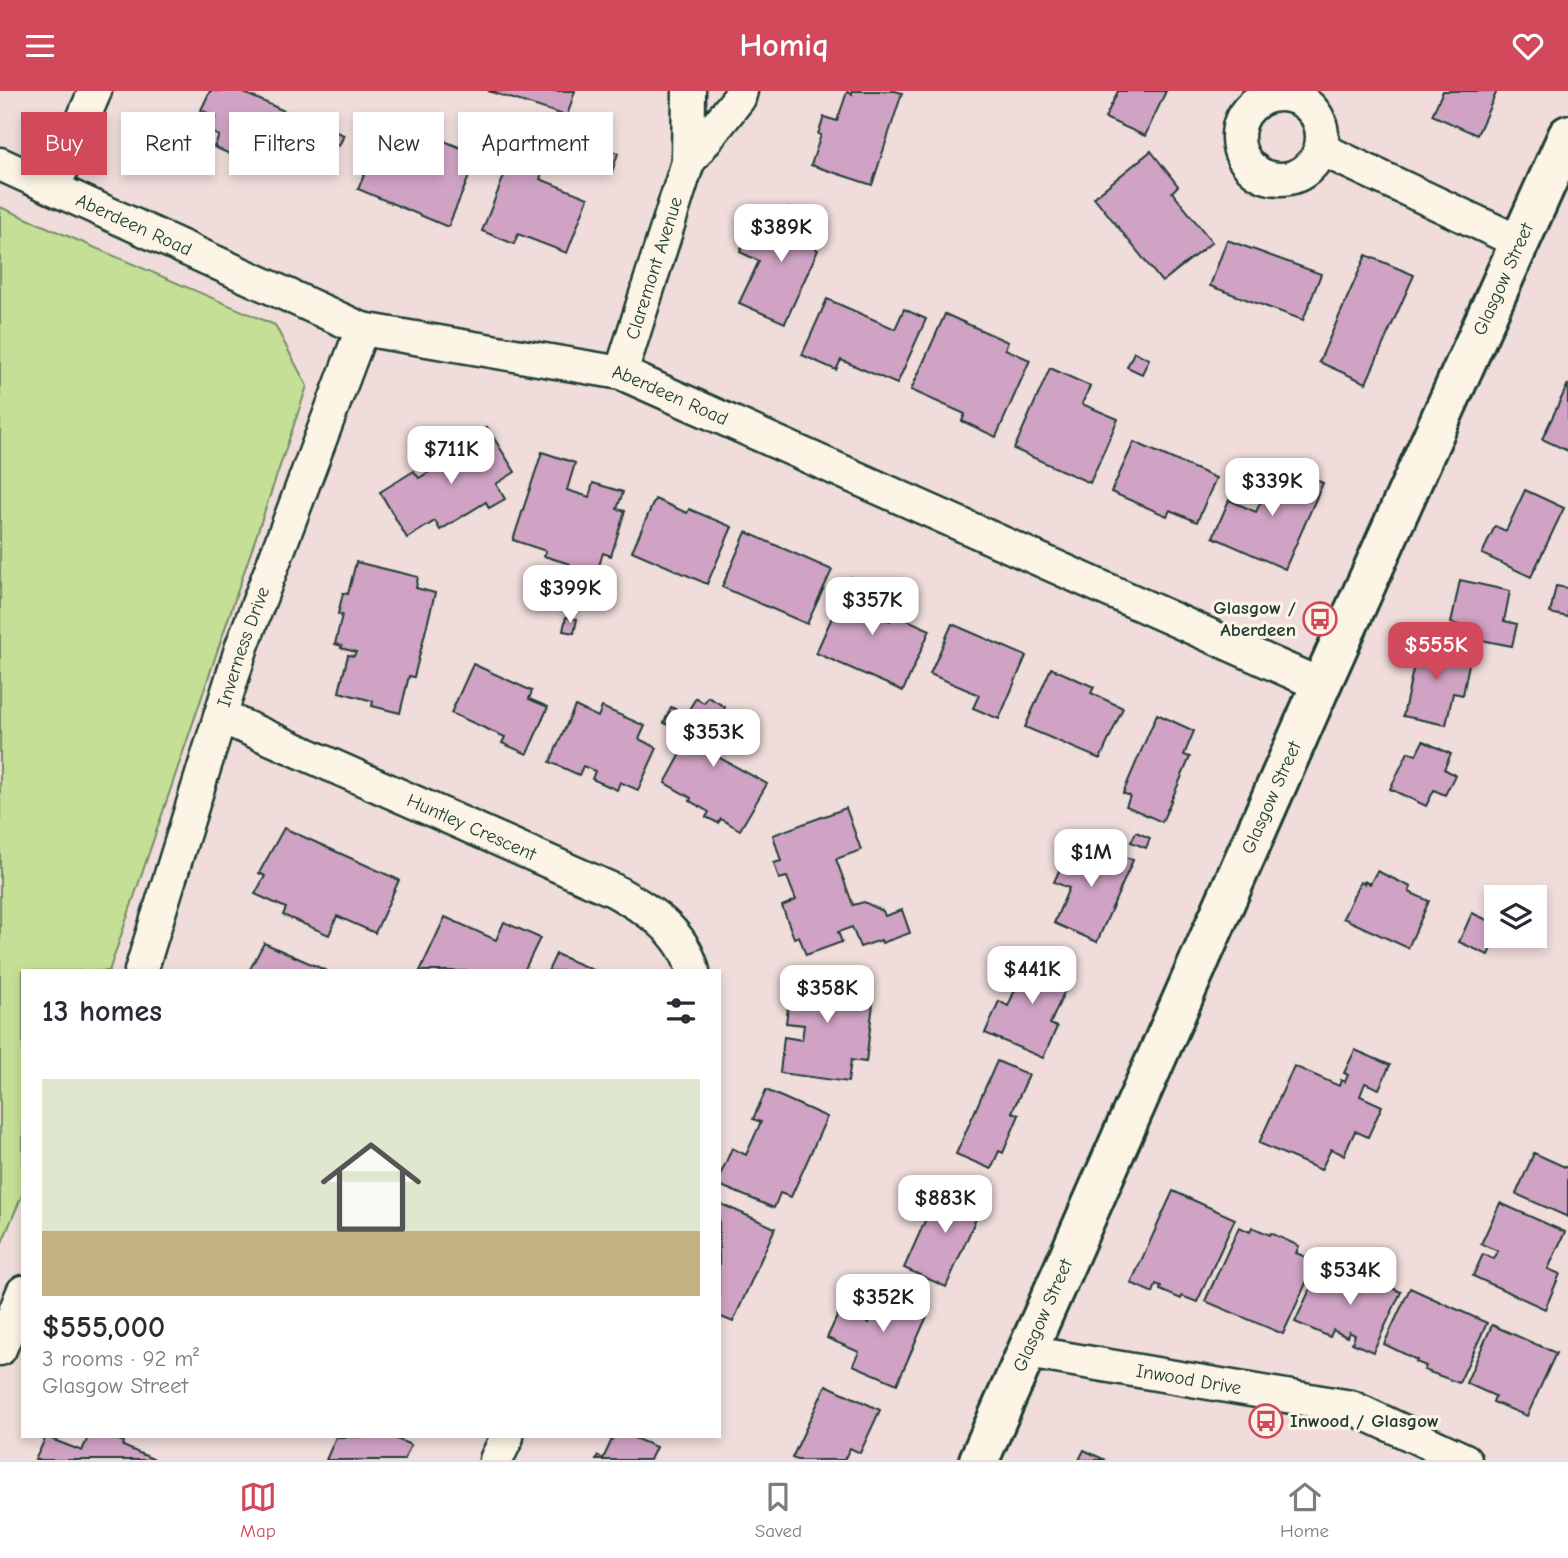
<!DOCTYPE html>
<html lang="en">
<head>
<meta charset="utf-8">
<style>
	:root { --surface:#fff; --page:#f2f2f3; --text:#2b2b33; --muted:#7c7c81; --line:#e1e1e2; --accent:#d1495b }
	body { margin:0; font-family:"Comic Neue",sans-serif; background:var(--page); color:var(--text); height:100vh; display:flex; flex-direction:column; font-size:26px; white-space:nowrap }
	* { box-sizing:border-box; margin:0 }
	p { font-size:23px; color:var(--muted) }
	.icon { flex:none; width:38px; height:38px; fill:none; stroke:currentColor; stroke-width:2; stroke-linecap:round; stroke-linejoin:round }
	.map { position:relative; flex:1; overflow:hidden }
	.drawer { position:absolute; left:21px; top:878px; width:700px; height:469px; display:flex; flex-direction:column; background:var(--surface); border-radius:0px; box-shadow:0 4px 10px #0003 }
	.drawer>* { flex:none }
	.top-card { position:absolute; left:21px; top:21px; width:700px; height:63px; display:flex; gap:14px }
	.fabs { position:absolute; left:1484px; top:794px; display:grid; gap:14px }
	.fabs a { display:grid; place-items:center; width:63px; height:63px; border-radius:0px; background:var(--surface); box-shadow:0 4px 10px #0003; font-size:35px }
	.price { position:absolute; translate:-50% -60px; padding:0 16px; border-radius:14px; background:#fff; color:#222; font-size:23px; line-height:46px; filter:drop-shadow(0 2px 4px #0008) }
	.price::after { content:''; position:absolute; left:50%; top:42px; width:21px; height:16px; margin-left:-10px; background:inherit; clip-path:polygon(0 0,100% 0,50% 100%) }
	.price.on { background:var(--accent); color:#fff }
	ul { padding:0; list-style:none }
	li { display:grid; align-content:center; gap:14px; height:371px; padding:0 21px }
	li+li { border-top:2px solid var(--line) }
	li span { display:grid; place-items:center; height:217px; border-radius:0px; color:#555 }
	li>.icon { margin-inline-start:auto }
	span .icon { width:126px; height:126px; fill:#fffc; stroke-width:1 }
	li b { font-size:30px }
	h2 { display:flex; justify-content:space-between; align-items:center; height:84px; padding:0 21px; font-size:30px }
	.chip { padding:0 24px; border-radius:0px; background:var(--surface); box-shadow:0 4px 10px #0003; font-size:24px; line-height:63px }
	.chip.on { background:var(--accent); color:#fff }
	header { display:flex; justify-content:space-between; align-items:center; height:91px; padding:0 21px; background:var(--accent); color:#fff; font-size:32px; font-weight:800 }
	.menu { display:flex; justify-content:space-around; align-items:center; height:98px; border-top:2px solid var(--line); background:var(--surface); font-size:19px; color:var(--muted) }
	.menu a { display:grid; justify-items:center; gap:4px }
	.menu .on { color:var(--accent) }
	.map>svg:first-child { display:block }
</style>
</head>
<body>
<header><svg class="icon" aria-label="menu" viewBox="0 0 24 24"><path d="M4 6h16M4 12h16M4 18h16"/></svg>Homiq<svg class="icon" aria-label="heart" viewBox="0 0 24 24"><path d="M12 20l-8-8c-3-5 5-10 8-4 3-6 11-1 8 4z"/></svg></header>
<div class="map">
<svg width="1568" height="1369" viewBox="0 0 1568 1369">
	<rect width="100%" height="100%" fill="#efdcdb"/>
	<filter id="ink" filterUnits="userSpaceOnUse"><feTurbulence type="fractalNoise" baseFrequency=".0143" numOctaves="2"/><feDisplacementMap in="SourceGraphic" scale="14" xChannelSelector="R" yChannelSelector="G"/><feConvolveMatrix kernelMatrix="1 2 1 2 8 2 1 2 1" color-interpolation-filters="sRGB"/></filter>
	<g filter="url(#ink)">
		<path fill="#c5df96" stroke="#728e65" stroke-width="2" d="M0 116 275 234 307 295 109 880H23V1102L0 1156Z"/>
		<g fill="#d0a3c5" stroke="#1f3d34" stroke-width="2">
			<path d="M210 0H240L291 23 283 41 289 44 277 71 253 60 248 71 214 56 219 45 209 40 216 26 201 19Z"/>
			<path d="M488 0H575L567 25Z"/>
			<path d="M852 0H895L902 2 872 94 811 74 821 44 818 43 824 26 837 30 847 1 852 3Z"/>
			<path d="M1118 0H1166L1145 45 1105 27Z"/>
			<path d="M1443 0H1497L1477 44 1432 24Z"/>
			<path d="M331 39 344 44 339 55 326 50Z"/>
			<path d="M442 49 478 64 448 136 358 98 378 51 432 73Z"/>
			<path d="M604 57 618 62 612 81 598 76Z"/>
			<path d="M1151 60 1178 95 1172 101 1212 151 1162 191 1094 106Z"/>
			<path d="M512 65 544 77 540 88 588 107 567 162 518 143 514 153 482 140Z"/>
			<path d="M789 117 826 134 815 157 818 159 785 232 739 212 759 170 740 161 751 137 770 146 773 139 779 141Z"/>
			<path d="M1227 149 1321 183 1303 229 1210 195Z"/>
			<path d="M1366 164 1414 184 1366 292 1319 271Z"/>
			<path d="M827 208 895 238 904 218 926 228 897 293 841 269 836 279 802 264Z"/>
			<path d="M945 223 1008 251 1005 258 1030 269 996 346 962 330 965 323 911 299Z"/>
			<path d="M1134 261 1149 268 1142 283 1127 276Z"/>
			<path d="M1050 277 1090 295 1082 313 1118 328 1090 392 1014 358Z"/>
			<path d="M1568 293V360L1542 348Z"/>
			<path d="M487 336 515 381 496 393 505 408 489 417 486 411 440 439 435 430 407 447 380 401 414 380 419 387 456 365 452 357Z"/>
			<path d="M1134 351 1216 387 1197 431 1170 419 1167 425 1111 401Z"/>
			<path d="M542 361 575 372 567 399 589 406 593 392 623 401 617 418 625 420 611 465 603 462 598 478 605 480 594 513 561 502 570 473 544 465 546 460 513 449Z"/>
			<path d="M1278 372 1323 392 1285 478 1213 446 1229 409 1256 421Z"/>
			<path d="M1525 399 1564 417 1531 486 1482 463 1495 435 1506 440Z"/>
			<path d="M655 408 687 422 689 418 732 436 707 493 632 460Z"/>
			<path d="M746 441 832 479 807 533 722 496Z"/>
			<path d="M356 471 418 486 416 497 435 502 414 586 409 585 400 622 372 615 373 610 339 601 348 564 354 565 356 561 341 557 342 555 335 553 342 524 338 523 343 502 348 503Z"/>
			<path d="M850 486 887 502 877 524 890 530 894 523 930 539 903 600 816 562Z"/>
			<path d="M1460 489 1510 500 1504 530 1517 533 1512 555 1460 545 1462 535 1451 532Z"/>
			<path d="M1556 495 1568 497V526L1550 522Z"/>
			<path d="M566 526 577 528 574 542 563 540Z"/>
			<path d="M952 533 1026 565 999 628 973 617 979 604 930 583Z"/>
			<path d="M1419 551 1471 562 1463 604 1453 602 1446 634 1403 625Z"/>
			<path d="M473 573 532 600 529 608 548 616 527 663 502 652 505 646 451 622Z"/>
			<path d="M1051 577 1094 596 1091 602 1123 617 1100 668 1025 636Z"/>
			<path d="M708 606 725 616 722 622 733 628 713 663 767 693 740 739 721 728 718 732 706 726 709 721 690 710 691 707 665 692 687 652 683 649 694 630 685 625 696 607 704 612Z"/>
			<path d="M575 615 598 626 602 616 645 635 639 648 657 657 638 699 620 691 617 699 592 688 595 680 583 675 579 684 550 671Z"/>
			<path d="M671 616 681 621 674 636 664 632Z"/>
			<path d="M1157 623 1194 640 1184 664 1190 666 1162 731 1126 715 1130 705 1123 702Z"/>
			<path d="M1423 650 1451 663 1444 678 1455 684 1445 704 1434 699 1426 715 1390 698 1408 661 1416 664Z"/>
			<path d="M846 717 861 759 836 768 853 814 864 811 883 820 885 825 902 819 910 842 882 852 881 849 860 856 852 836 838 841 842 851 806 864 799 845 794 847 782 815 796 809 787 786 779 788 774 772 781 770 773 744Z"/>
			<path d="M284 737 399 789 375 842 337 825 329 844 283 824 286 817 255 803 265 785 259 782Z"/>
			<path d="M1136 741 1150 747 1146 757 1131 751Z"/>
			<path d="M1090 750 1133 769 1097 851 1054 832 1069 797 1054 791 1067 762 1082 769Z"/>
			<path d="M1377 780 1411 796 1409 801 1429 810 1408 857 1343 827 1360 791 1364 793V790L1370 793Z"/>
			<path d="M1472 822 1496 833 1497 845 1488 864 1459 851Z"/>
			<path d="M445 826 496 849 504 831 540 847 524 880H420Z"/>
			<path d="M264 852 327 880H249Z"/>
			<path d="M1032 860 1074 879 1050 933 1057 936 1043 967 985 942 999 910 1008 915Z"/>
			<path d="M556 863 595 880H548Z"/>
			<path d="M793 878 870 888 867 912H873L866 971 851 969 848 991 780 982 784 946 802 949 804 934 786 932Z"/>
			<path d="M1355 959 1390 974 1379 998 1365 992 1360 1005 1382 1015 1368 1046 1355 1040 1344 1064 1331 1058 1321 1079 1259 1052 1294 975 1339 995 1341 989 1345 991 1348 984 1344 982Z"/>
			<path d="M997 970 1029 984 1012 1021 1019 1024 1003 1062 999 1060 991 1078 956 1063Z"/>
			<path d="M766 999 827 1026 791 1106 780 1102 774 1117 719 1094V1087L732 1057 746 1064 761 1031 753 1028Z"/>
			<path d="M1534 1062 1567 1077 1568 1075V1126L1516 1103Z"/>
			<path d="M952 1090 986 1105 946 1196 904 1177 928 1123 936 1126Z"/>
			<path d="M1173 1100 1235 1128 1197 1211 1182 1205 1181 1208 1160 1199 1161 1195 1156 1193 1153 1202 1131 1192Z"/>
			<path d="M719 1112 775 1137 733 1231 719 1225Z"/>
			<path d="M1500 1112 1565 1141 1548 1178 1560 1183 1545 1218 1473 1185 1483 1163 1494 1168 1498 1160 1481 1153Z"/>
			<path d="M1239 1136 1250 1141 1252 1136 1270 1144 1271 1142 1299 1155 1296 1162 1316 1170 1283 1243 1205 1210Z"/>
			<path d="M1336 1171 1401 1201 1373 1261 1352 1252 1355 1244 1349 1241 1347 1246 1333 1239 1330 1246 1295 1231 1311 1196 1323 1201Z"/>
			<path d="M885 1196 931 1216 897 1293 853 1274 859 1261 827 1247 840 1219 869 1232Z"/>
			<path d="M1410 1197 1487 1232 1459 1292 1424 1279 1426 1275 1416 1271 1417 1269 1384 1253Z"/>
			<path d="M1492 1234 1556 1262 1527 1325 1493 1311 1495 1305 1466 1292Z"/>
			<path d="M826 1294 880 1319 860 1362 850 1357 844 1369H797L792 1367Z"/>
			<path d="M46 1346 82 1360 88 1346H112L124 1351 123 1355 155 1369H35Z"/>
			<path d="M336 1346H392L411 1354 404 1369H326Z"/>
			<path d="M613 1346H632L656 1356 650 1369H596L598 1365 603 1368Z"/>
			<path d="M1084 1359 1105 1369H1079Z"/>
		</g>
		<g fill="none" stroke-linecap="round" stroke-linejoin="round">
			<defs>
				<g id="street">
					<circle cx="1280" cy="46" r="42"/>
					<path d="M1321 58 1519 151"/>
					<path d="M688 71 739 7 741 0"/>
					<path id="s1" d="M0 73 362 238 621 282 1321 594"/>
					<path d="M54 96 95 0"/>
					<path id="s2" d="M621 282 688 71 689 0"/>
					<path id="s3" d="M220 625 613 799C648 819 682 838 693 880"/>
					<path id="s4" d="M141 880 242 555 362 238"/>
					<path d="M0 1258 23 1201"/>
					<path id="s5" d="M1027 1261 1351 1316 1465 1369"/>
					<path d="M496 1369 507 1346"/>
				</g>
				<g id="secondary">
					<path id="s6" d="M979 1369 1321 594 1568 44"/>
				</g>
			</defs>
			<use href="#street" stroke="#1f3d34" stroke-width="37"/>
			<use href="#secondary" stroke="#1f3d34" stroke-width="44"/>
			<use href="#street" stroke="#fcf5e5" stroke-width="32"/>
			<use href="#secondary" stroke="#fcf5e5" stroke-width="38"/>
		</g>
	</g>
	<defs>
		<symbol id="bus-ring" viewBox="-11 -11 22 22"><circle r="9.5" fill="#fcf5e5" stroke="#d1495b" stroke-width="1.5"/><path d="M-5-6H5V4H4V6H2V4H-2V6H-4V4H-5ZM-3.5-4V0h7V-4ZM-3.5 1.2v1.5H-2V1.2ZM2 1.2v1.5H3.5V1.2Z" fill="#d1495b"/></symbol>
	</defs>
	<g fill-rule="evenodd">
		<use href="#bus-ring" x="1301" y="509" width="38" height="38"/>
		<use href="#bus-ring" x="1247" y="1311" width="38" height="38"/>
	</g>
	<g text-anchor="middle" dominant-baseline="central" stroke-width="6" stroke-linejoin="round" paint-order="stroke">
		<g font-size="19" fill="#1f3d34" stroke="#fcf5e5">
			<text stroke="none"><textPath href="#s1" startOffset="147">Aberdeen Road</textPath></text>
			<text stroke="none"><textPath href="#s2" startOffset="110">Claremont Avenue</textPath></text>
			<text stroke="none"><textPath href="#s6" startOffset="1292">Glasgow Street</textPath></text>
			<text stroke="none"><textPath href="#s1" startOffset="714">Aberdeen Road</textPath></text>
			<text stroke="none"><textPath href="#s4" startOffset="340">Inverness Drive</textPath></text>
			<text stroke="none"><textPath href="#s6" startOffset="724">Glasgow Street</textPath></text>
			<text stroke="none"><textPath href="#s3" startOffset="275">Huntley Crescent</textPath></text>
			<text stroke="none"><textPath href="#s6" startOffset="158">Glasgow Street</textPath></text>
			<text stroke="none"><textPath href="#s5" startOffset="164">Inwood Drive</textPath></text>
		</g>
		<g font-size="19" font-weight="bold" fill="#1f3d34" stroke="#fcf5e5" text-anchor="end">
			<text x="1296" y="517">Glasgow /<tspan x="1296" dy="22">Aberdeen</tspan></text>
			<text x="1290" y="1330" text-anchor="start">Inwood / Glasgow</text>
		</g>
	</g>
</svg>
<div class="fabs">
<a><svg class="icon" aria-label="layers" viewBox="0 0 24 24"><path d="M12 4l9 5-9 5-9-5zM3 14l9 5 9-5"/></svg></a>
</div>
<b class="price" style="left:781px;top:173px">$389K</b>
<b class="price" style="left:451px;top:395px">$711K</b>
<b class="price" style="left:1272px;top:427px">$339K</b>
<b class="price" style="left:570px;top:534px">$399K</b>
<b class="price" style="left:872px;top:546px">$357K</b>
<b class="price on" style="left:1436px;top:591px">$555K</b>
<b class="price" style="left:713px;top:678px">$353K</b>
<b class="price" style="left:1091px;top:798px">$1M</b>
<b class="price" style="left:1032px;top:915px">$441K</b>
<b class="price" style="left:827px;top:934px">$358K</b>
<b class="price" style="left:945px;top:1144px">$883K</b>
<b class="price" style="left:1350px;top:1216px">$534K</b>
<b class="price" style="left:883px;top:1243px">$352K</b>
<div class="top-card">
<a class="chip on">Buy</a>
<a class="chip">Rent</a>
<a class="chip">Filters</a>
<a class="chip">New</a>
<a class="chip">Apartment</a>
</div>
<section class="drawer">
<h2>13 homes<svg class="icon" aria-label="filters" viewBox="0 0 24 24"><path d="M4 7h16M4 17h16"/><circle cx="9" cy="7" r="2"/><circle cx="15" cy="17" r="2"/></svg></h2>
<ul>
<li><span style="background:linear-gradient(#dfe7d0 70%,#c2b280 0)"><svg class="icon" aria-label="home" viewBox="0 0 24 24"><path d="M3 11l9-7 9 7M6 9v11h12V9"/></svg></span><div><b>$555,000</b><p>3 rooms · 92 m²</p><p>Glasgow Street</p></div></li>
</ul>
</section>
</div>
<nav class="menu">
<a class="on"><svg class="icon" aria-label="map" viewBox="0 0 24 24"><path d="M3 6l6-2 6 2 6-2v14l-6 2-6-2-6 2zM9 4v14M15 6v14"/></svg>Map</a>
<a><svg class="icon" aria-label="saved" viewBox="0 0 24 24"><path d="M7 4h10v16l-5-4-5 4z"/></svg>Saved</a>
<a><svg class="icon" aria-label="home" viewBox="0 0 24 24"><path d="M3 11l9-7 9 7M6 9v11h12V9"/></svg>Home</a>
</nav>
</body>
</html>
